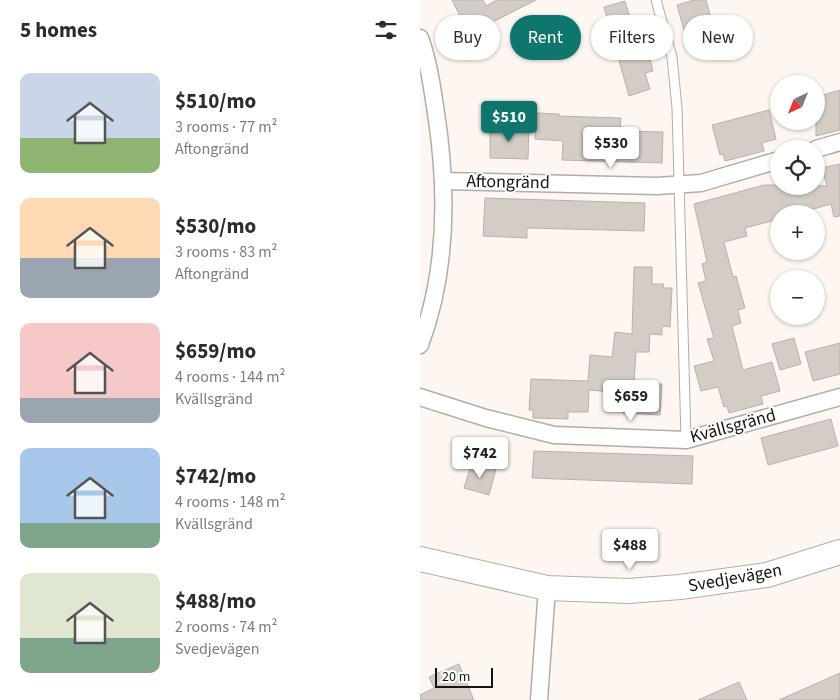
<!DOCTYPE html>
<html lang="en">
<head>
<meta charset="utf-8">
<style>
	:root { --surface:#fff; --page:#f2f2f3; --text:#2b2b33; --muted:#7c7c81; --accent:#0f766e }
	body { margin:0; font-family:"Source Sans 3",sans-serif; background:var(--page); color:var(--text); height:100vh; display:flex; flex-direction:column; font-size:19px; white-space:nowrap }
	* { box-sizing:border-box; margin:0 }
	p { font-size:16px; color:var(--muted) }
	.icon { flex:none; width:28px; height:28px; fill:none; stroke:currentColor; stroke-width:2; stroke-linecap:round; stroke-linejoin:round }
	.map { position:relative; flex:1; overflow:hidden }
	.sheet { display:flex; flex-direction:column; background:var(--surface); width:420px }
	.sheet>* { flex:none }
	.top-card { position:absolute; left:15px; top:15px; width:330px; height:45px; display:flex; gap:10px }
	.needle { width:32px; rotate:223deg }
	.fabs { position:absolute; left:350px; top:75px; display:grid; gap:10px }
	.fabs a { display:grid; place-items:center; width:55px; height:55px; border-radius:50%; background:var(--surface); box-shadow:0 1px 4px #0004; font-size:25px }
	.scale { position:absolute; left:15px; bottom:12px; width:58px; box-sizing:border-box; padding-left:5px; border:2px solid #161411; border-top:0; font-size:14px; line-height:18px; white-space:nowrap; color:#161411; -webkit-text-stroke:4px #fff; paint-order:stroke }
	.price { position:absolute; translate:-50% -42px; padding:0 11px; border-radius:5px; background:#fff; color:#222; font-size:16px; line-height:32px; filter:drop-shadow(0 1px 2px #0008) }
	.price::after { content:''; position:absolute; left:50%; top:30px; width:15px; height:11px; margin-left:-8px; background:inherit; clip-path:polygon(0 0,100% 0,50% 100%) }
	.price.on { background:var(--accent); color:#fff }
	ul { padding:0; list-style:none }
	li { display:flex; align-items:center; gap:15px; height:125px; padding:0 20px }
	li span { display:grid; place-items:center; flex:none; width:140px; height:100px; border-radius:10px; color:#555 }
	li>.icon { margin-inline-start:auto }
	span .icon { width:60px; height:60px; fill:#fffc; stroke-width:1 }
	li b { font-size:21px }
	h2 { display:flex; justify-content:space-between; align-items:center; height:60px; padding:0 20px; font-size:21px }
	.pill { padding:0 18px; border-radius:22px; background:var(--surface); box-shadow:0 1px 4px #0004; font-size:18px; line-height:45px }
	.pill.on { background:var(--accent); color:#fff }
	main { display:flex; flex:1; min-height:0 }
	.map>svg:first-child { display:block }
</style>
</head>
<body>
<main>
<section class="sheet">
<h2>5 homes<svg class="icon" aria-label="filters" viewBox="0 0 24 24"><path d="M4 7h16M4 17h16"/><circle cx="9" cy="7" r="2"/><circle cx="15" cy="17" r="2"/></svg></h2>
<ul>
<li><span style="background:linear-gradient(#c9d6e8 65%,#8fb573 0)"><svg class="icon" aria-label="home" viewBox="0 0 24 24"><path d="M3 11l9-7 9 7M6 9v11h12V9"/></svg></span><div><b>$510/mo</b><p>3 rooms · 77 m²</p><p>Aftongränd</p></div></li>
<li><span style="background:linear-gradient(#ffd9b3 60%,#9aa5b1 0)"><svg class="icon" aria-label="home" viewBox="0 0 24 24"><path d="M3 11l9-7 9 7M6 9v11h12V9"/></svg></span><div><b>$530/mo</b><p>3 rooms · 83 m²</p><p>Aftongränd</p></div></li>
<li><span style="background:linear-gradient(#f6c9c9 75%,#9aa5b1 0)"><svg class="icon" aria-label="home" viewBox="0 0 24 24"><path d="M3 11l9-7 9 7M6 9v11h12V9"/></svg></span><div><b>$659/mo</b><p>4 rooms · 144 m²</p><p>Kvällsgränd</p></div></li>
<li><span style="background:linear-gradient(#a9c7e8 75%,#7fa58c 0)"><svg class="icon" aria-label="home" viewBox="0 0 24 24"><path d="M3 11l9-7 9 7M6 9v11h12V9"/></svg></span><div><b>$742/mo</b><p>4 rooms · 148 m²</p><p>Kvällsgränd</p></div></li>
<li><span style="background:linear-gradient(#dfe7d0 65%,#7fa58c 0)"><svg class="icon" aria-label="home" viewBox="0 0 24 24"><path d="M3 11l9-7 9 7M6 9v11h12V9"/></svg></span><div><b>$488/mo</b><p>2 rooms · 74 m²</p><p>Svedjevägen</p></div></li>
</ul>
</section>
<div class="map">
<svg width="420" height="700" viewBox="0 0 420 700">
	<rect width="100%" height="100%" fill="#fef6f0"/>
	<g fill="#d4cdc6" stroke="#b9b1ab">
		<path d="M32 0H63L66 6 77 0H116L49 34Z"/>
		<path d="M274 0H286L297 40 269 48 257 5Z"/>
		<path d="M205 1 210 18 219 16 233 71 225 73 230 89 209 96 184 7Z"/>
		<path d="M420 90V130L396 136V97Z"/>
		<path d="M349 110 356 139 342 143 344 151 305 161 303 154 300 155 292 125Z"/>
		<path d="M117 113 139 114V116L201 118 200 131 243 132 242 163 142 160 143 141 115 139Z"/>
		<path d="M70 127 109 128 108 159 70 158Z"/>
		<path d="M420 164V216L414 217 411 204 376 214H359V219L325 228 327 236 304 242 313 277 316 276 325 308 318 310 321 323 312 326 323 370 352 362 360 391 341 396 343 404 309 413 307 406 304 407 298 387 281 391 274 366 294 361 287 339 294 338 278 283 286 281 282 264 287 262 274 204 344 185 407 186 402 168Z"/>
		<path d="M65 198 225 203 224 231 107 228V238L63 236Z"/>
		<path d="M214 267H232V284H244L243 288H252L250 327 242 326V335L230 334 229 352H216L214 383 242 384 240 415 203 413V393L169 390 168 412H148V419L113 418V410H109L111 379 168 381 170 355 192 357 195 332 212 334Z"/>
		<path d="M374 338 381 364 360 370 352 344Z"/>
		<path d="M420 343V374L393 381 385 352Z"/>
		<path d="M411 419 418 446 348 465 341 438Z"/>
		<path d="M114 451 273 456 272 484 112 478Z"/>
		<path d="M52 462 76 469 69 495 44 488Z"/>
		<path d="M39 664 54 700H0V695L14 688 9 677Z"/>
		<path d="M420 673V700H359Z"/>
		<path d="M319 682 327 700H278Z"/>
	</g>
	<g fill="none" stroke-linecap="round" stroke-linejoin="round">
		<defs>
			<path id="lane" d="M236 0 252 57 257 108 266 440"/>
			<g id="street">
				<path d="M0 38C9 63 12 87 16 113 28 191 28 270 0 345"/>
				<path d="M396 149 420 142"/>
				<path d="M23 181 237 186 281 183 359 160"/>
				<path d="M0 397 66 418 134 435 266 440 420 397"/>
				<path d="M119 700 127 588"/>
			</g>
			<path id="secondary" d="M0 559 127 588 208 591 260 587 347 575 420 552"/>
		</defs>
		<use href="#lane" stroke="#b4ada7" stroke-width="11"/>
		<use href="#street" stroke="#b4ada7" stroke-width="19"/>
		<use href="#secondary" stroke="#b4ada7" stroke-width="26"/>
		<use href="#lane" stroke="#fff" stroke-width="9"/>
		<use href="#street" stroke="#fff" stroke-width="16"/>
		<use href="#secondary" stroke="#fff" stroke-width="24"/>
	</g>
	<g text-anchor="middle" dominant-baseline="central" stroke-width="4" stroke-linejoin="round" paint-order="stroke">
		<g font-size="18" fill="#161411" stroke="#fff">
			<text transform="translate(88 182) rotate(1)">Aftongränd</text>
			<text transform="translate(313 426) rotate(-15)">Kvällsgränd</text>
			<text transform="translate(315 578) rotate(-10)">Svedjevägen</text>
		</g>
	</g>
</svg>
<div class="fabs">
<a><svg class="needle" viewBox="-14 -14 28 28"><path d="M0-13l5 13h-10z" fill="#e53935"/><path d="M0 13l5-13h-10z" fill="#7c7c81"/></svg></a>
<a><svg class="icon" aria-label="locate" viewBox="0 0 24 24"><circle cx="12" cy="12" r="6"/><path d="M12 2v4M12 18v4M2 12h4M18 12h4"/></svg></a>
<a>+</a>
<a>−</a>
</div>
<div class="scale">20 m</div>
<b class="price on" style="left:89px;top:143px">$510</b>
<b class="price" style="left:191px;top:169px">$530</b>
<b class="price" style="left:211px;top:422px">$659</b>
<b class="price" style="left:60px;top:479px">$742</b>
<b class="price" style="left:210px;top:571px">$488</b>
<div class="top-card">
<a class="pill">Buy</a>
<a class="pill on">Rent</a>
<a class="pill">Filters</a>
<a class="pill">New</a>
</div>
</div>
</main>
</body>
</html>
